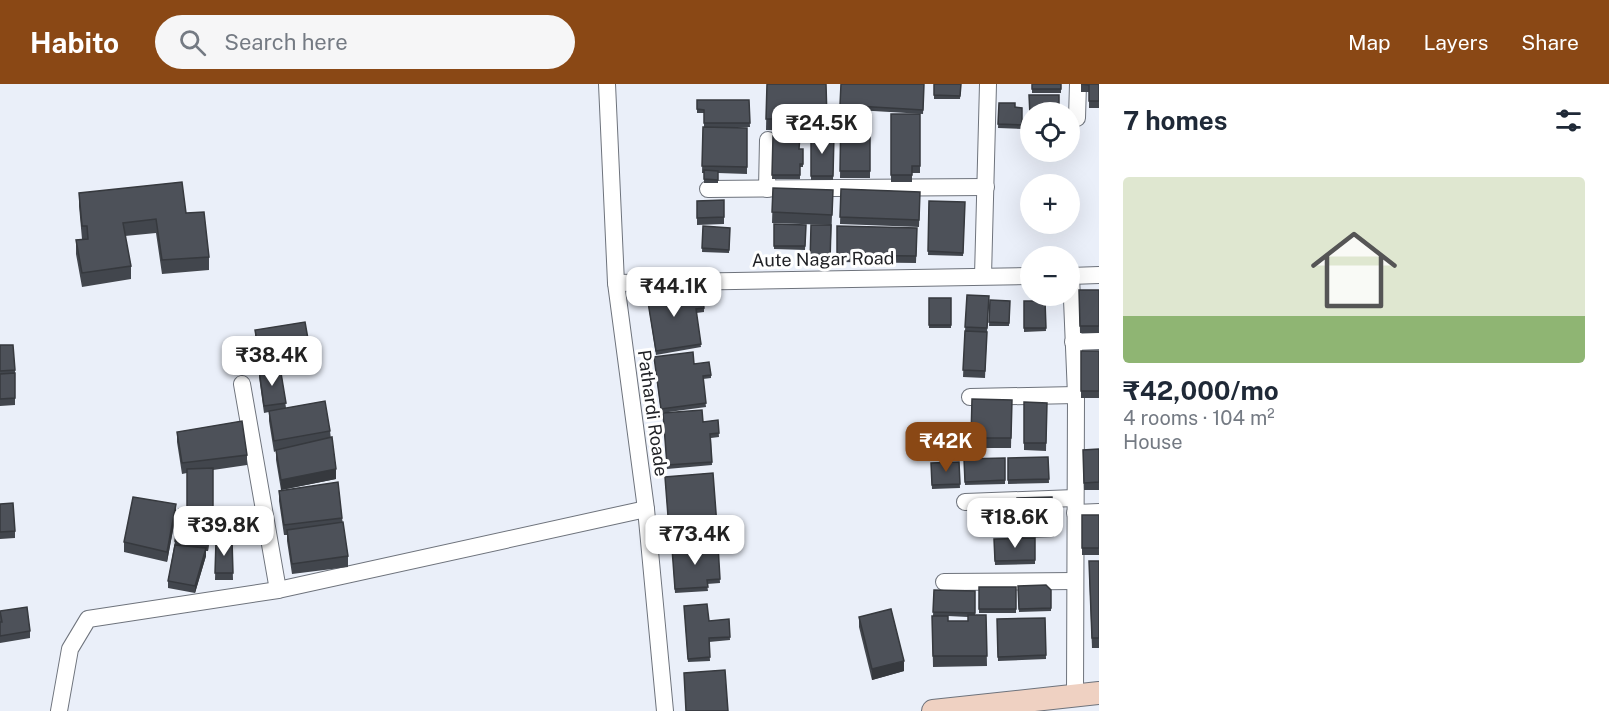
<!DOCTYPE html>
<html lang="en">
<head>
<meta charset="utf-8">
<style>
	:root { --surface:#fff; --page:#f6f6f7; --text:#1f2937; --muted:#747a83; --accent:#8a4815 }
	body { margin:0; font-family:"Public Sans",sans-serif; background:var(--page); color:var(--text); height:100vh; display:flex; flex-direction:column; font-size:22px; white-space:nowrap }
	* { box-sizing:border-box; margin:0 }
	p { font-size:20px; color:var(--muted) }
	.icon { flex:none; width:33px; height:33px; fill:none; stroke:currentColor; stroke-width:2; stroke-linecap:round; stroke-linejoin:round }
	.map { position:relative; flex:1; overflow:hidden }
	.panel { display:flex; flex-direction:column; background:var(--surface); width:510px }
	.panel>* { flex:none }
	.buttons { position:absolute; left:1020px; top:18px; display:grid; gap:12px }
	.buttons a { display:grid; place-items:center; width:60px; height:60px; border-radius:50%; background:var(--surface); box-shadow:0 6px 24px #0002; font-size:30px }
	.price { position:absolute; translate:-50% -51px; padding:0 14px; border-radius:12px; background:#fff; color:#222; font-size:20px; line-height:39px; filter:drop-shadow(0 2px 3px #0008) }
	.price::after { content:''; position:absolute; left:50%; top:36px; width:18px; height:14px; margin-left:-9px; background:inherit; clip-path:polygon(0 0,100% 0,50% 100%) }
	.price.active { background:var(--accent); color:#fff }
	ul { padding:0; list-style:none }
	li { display:grid; align-content:center; gap:12px; height:318px; padding:0 24px }
	li span { display:grid; place-items:center; height:186px; border-radius:6px; color:#555 }
	li>.icon { margin-inline-start:auto }
	span .icon { width:108px; height:108px; fill:#fffc; stroke-width:1 }
	li b { font-size:26px }
	h2 { display:flex; justify-content:space-between; align-items:center; height:72px; padding:0 24px; font-size:26px }
	header { display:flex; align-items:center; gap:36px; box-sizing:border-box; height:84px; padding:0 30px; background:var(--accent); color:#fff }
	header strong { font-size:28px }
	nav { display:flex; gap:33px; margin-inline-start:auto; font-size:21px }
	.search { width:420px; height:54px; background:var(--page); display:flex; align-items:center; gap:15px; box-sizing:border-box; padding:0 21px; border-radius:33px; color:var(--muted); font-size:22px }
	main { display:flex; flex:1; min-height:0 }
	.map>svg:first-child { display:block }
</style>
</head>
<body>
<header>
<strong>Habito</strong>
<div class="search"><svg class="icon" aria-label="search" viewBox="0 0 24 24"><circle cx="10" cy="10" r="6"/><path d="M15 15l6 6"/></svg>Search here</div>
<nav><a>Map</a><a>Layers</a><a>Share</a></nav>
</header>
<main>
<div class="map">
<svg width="1099" height="627" viewBox="0 0 1099 627">
	<rect width="100%" height="100%" fill="#eaeff9"/>
	<g fill="none" stroke-linecap="round" stroke-linejoin="round">
		<defs>
			<g id="street">
				<path d="M607 0 616 199 646 425 665 627"/>
				<path d="M1077 34 1078 0"/>
				<path d="M708 105 986 103"/>
				<path d="M767 105 768 56"/>
				<path d="M983 192 988 0"/>
				<path d="M1070 192 1099 191"/>
				<path d="M1071 192 1076 311 1075 611"/>
				<path d="M616 199 1030 192"/>
				<path d="M1073 258 1099 257"/>
				<path d="M242 300 278 506"/>
				<path d="M970 313 1076 311"/>
				<path d="M965 418 1075 414"/>
				<path d="M1075 429 1099 428"/>
				<path d="M944 498 1075 497"/>
				<path d="M59 627 70 565 88 535 278 506 646 425"/>
			</g>
			<path id="secondary" d="M933 627 1099 609"/>
		</defs>
		<use href="#street" stroke="#6e737c" stroke-width="18"/>
		<use href="#secondary" stroke="#6e737c" stroke-width="24"/>
		<use href="#street" stroke="#fff" stroke-width="16"/>
		<use href="#secondary" stroke="#efd1c2" stroke-width="22"/>
	</g>
	<g fill="#42464d" fill-rule="evenodd">
		<path d="M767 0H826L827 46H766Z"/>
		<path d="M841 0H924L923 30 840 25Z"/>
		<path d="M934 0H961L960 15H934Z"/>
		<rect x="1032" y="0" width="29" height="9"/>
		<path d="M1081 0H1099V24H1089V8H1081Z"/>
		<path d="M697 16H749L750 43H704V29H697Z"/>
		<path d="M999 19 1015 23 1022 24V45L998 44Z"/>
		<path d="M841 26 870 27V94H840Z"/>
		<path d="M891 30H920V89H912V98H891Z"/>
		<path d="M703 43 747 44V90L718 89V99H704V89H702Z"/>
		<path d="M811 51H834L833 96H811Z"/>
		<path d="M773 52 799 65H803V83H800V95H772Z"/>
		<path d="M773 104 833 106 830 182H810V178L831 141 772 139Z"/>
		<path d="M841 105 920 108 919 143 840 140Z"/>
		<path d="M79 109 186 129 209 173V186L162 190 156 149 125 152 131 182V195L82 203 76 170V156L85 155H82L79 122Z"/>
		<path d="M724 116V140L697 141V117Z"/>
		<path d="M929 117 965 118 963 172 928 171Z"/>
		<path d="M774 140 806 141 805 166 774 165Z"/>
		<path d="M703 142 730 144 729 169 702 168Z"/>
		<path d="M837 142 917 144 916 179 837 178Z"/>
		<path d="M646 206 687 217 704 224V228L696 229 701 263 656 271Z"/>
		<path d="M1079 206H1099V249H1080Z"/>
		<path d="M967 211 989 212 987 248 965 247Z"/>
		<rect x="929" y="214" width="22" height="30"/>
		<path d="M990 216 1010 217 1009 242H989Z"/>
		<path d="M1024 217H1045L1046 247 1024 248Z"/>
		<path d="M255 246 311 272V282L281 286 286 324 330 347 336 395 281 406 276 376V367L274 368 269 337V328L264 329 259 293V286H260L255 256Z"/>
		<path d="M965 247 987 248 985 294 963 293Z"/>
		<path d="M0 261 15 286V321L0 322Z"/>
		<rect x="1081" y="267" width="18" height="47"/>
		<path d="M654 273 694 280 711 291V294L703 295 706 323 661 329Z"/>
		<path d="M972 315 1012 316 1011 364H971Z"/>
		<path d="M1024 318 1047 319 1046 367 1024 366Z"/>
		<path d="M663 329 703 338 718 336 719 353 711 354 712 381 667 385Z"/>
		<path d="M177 348 247 371V381L213 386V431H212L208 467H206V472L195 509 168 504V497L175 457 187 425V389L182 390 177 358Z"/>
		<path d="M1099 365V406H1084L1083 366Z"/>
		<path d="M1048 373 1049 399 1008 400V374Z"/>
		<path d="M1005 374V400L965 401 964 375Z"/>
		<path d="M959 378 960 404 932 405 931 379Z"/>
		<path d="M713 389 717 445 669 449 665 393Z"/>
		<path d="M279 407 342 434 348 472V483L292 490 287 457V451H284L279 417Z"/>
		<path d="M1052 413 1054 453 1018 454 1017 414Z"/>
		<path d="M0 420 15 447V454L0 455Z"/>
		<path d="M176 430 167 478 124 468V458Z"/>
		<rect x="1082" y="431" width="17" height="40"/>
		<path d="M1035 454V480L995 481 994 455Z"/>
		<path d="M232 456 233 496H215L216 457Z"/>
		<path d="M718 461 720 499 707 500 708 507 675 509 672 464Z"/>
		<path d="M1099 477V564H1092L1089 487Z"/>
		<path d="M1018 502 1051 506V527L1019 528Z"/>
		<rect x="979" y="503" width="37" height="26"/>
		<path d="M934 506 975 507V531H986L987 582 933 583 932 532H933ZM948 532 968 533V537H948Z"/>
		<path d="M684 522 709 537 729 535 730 556 709 558 710 577 688 578Z"/>
		<path d="M0 527 30 547V554L0 559Z"/>
		<path d="M859 533 904 587 872 596 859 543Z"/>
		<path d="M1045 534 1046 575 998 577 997 535Z"/>
	</g>
	<g fill="#36393e">
		<path d="M336 385V395L281 406V396Z"/>
		<path d="M176 420V430L167 478V468Z"/>
		<path d="M212 427V435L208 467V460Z"/>
		<path d="M206 464V472L195 509V502Z"/>
		<path d="M904 577V587L872 596V585Z"/>
	</g>
	<g fill="#4d5159" stroke="#36393e" stroke-width="1.5">
		<path d="M767 0H826L827 35H766Z"/>
		<path d="M841 0H924L923 26 840 21Z"/>
		<path d="M934 0H961L960 12 934 11Z"/>
		<rect x="1032" y="0" width="29" height="5"/>
		<path d="M1081 0H1099V17H1089V1Z"/>
		<path d="M1029 11H1059V28H1030V31Z"/>
		<path d="M697 16H749L750 39H704V26L697 25Z"/>
		<path d="M999 19H1015V23L1022 24V41L998 40Z"/>
		<path d="M841 26 870 27V87H840Z"/>
		<path d="M891 30H920V82H912V91H891Z"/>
		<path d="M703 43 747 44V83L702 82Z"/>
		<path d="M811 51H834L833 92H811Z"/>
		<path d="M773 52H800L799 65H803V80H800V91H772Z"/>
		<path d="M704 86 718 87V96L704 95Z"/>
		<path d="M182 98 186 129 204 128 209 173 162 176 156 135 123 139 131 182 82 189 76 156 88 155 87 142H82L79 109Z"/>
		<path d="M773 104 833 106 832 131 772 128Z"/>
		<path d="M841 105 920 108 919 136 840 133Z"/>
		<path d="M724 116V133L697 134V117Z"/>
		<path d="M929 117 965 118 963 169 928 167Z"/>
		<path d="M774 140 806 141 805 162H774Z"/>
		<path d="M811 141H831L830 178H810Z"/>
		<path d="M703 142 730 144 729 166 702 164Z"/>
		<path d="M837 142 917 144 916 172 837 171Z"/>
		<path d="M685 200 687 217 703 214 704 224 696 225 701 260 656 267 646 206Z"/>
		<path d="M1079 206H1099V242H1080Z"/>
		<path d="M967 211 989 212 987 244 965 243Z"/>
		<rect x="929" y="214" width="22" height="27"/>
		<path d="M990 216 1010 217 1009 239 989 238Z"/>
		<path d="M1024 217H1045L1046 244H1024Z"/>
		<path d="M305 238 311 272 261 279 255 246Z"/>
		<path d="M965 247 987 248 985 287 963 286Z"/>
		<path d="M0 261H13L15 286 0 287Z"/>
		<rect x="1081" y="267" width="18" height="40"/>
		<path d="M693 268 694 280 709 278 711 291 703 292 706 319 661 325 654 273Z"/>
		<path d="M280 283 286 319 264 322 259 286Z"/>
		<path d="M15 289V314L0 315V290Z"/>
		<path d="M972 315 1012 316 1011 354H971Z"/>
		<path d="M325 317 330 347 274 357 269 327Z"/>
		<path d="M1024 318 1047 319 1046 359H1024Z"/>
		<path d="M702 326 703 338 718 336 719 349 710 350 712 378 667 381 663 329Z"/>
		<path d="M242 337 247 371 182 379 177 348Z"/>
		<path d="M332 353 336 385 281 396 276 366Z"/>
		<path d="M1099 365V398L1084 399 1083 366Z"/>
		<path d="M1048 373 1049 395 1008 396V374Z"/>
		<path d="M1005 374V396L965 398 964 375Z"/>
		<path d="M959 378 960 400 932 401 931 379Z"/>
		<path d="M213 384V424H187V385Z"/>
		<path d="M713 389 717 442 669 445 665 393Z"/>
		<path d="M338 398 342 434 284 441 279 407Z"/>
		<path d="M133 413 176 420 167 468 124 458Z"/>
		<path d="M1052 413 1054 445 1018 447 1017 414Z"/>
		<path d="M13 419 15 447 0 448V420Z"/>
		<path d="M179 425 212 427 208 460 175 457Z"/>
		<rect x="1082" y="431" width="17" height="33"/>
		<path d="M343 438 348 472 292 480 287 446Z"/>
		<path d="M1035 454V476L995 477 994 455Z"/>
		<path d="M232 456 233 489H215L216 457Z"/>
		<path d="M175 461 206 464 195 502 168 497Z"/>
		<path d="M718 461 720 495 707 496 708 503 675 505 672 464Z"/>
		<path d="M1089 477H1099V554H1092Z"/>
		<path d="M1046 501 1051 506V524L1019 525 1018 502Z"/>
		<rect x="979" y="503" width="37" height="22"/>
		<path d="M934 506 975 507V529L933 528Z"/>
		<path d="M707 520 709 537 729 535 730 553 709 554 710 573 688 575 684 522Z"/>
		<path d="M27 523 30 547 0 552V538H2L0 527Z"/>
		<path d="M891 525 904 577 872 585 859 533Z"/>
		<path d="M968 531H986L987 572H933L932 532H948V537H968Z"/>
		<path d="M1045 534 1046 571 998 573 997 535Z"/>
		<path d="M725 586 728 627H686L684 589Z"/>
	</g>
	<g text-anchor="middle" dominant-baseline="central" stroke-width="6" stroke-linejoin="round" paint-order="stroke">
		<g font-size="18" fill="#212226" stroke="#fff">
			<text transform="translate(823 175) rotate(-1)">Aute Nagar Road</text>
			<text transform="translate(653 329) rotate(82)">Pathardi Roade</text>
		</g>
	</g>
</svg>
<div class="buttons">
<a><svg class="icon" aria-label="locate" viewBox="0 0 24 24"><circle cx="12" cy="12" r="6"/><path d="M12 2v4M12 18v4M2 12h4M18 12h4"/></svg></a>
<a>+</a>
<a>−</a>
</div>
<b class="price" style="left:822px;top:71px">₹24.5K</b>
<b class="price" style="left:674px;top:234px">₹44.1K</b>
<b class="price" style="left:272px;top:303px">₹38.4K</b>
<b class="price active" style="left:946px;top:389px">₹42K</b>
<b class="price" style="left:1015px;top:465px">₹18.6K</b>
<b class="price" style="left:224px;top:473px">₹39.8K</b>
<b class="price" style="left:695px;top:482px">₹73.4K</b>
</div>
<section class="panel">
<h2>7 homes<svg class="icon" aria-label="filters" viewBox="0 0 24 24"><path d="M4 7h16M4 17h16"/><circle cx="9" cy="7" r="2"/><circle cx="15" cy="17" r="2"/></svg></h2>
<ul>
<li><span style="background:linear-gradient(#dfe7d0 75%,#8fb573 0)"><svg class="icon" aria-label="home" viewBox="0 0 24 24"><path d="M3 11l9-7 9 7M6 9v11h12V9"/></svg></span><div><b>₹42,000/mo</b><p>4 rooms · 104 m²</p><p>House</p></div></li>
</ul>
</section>
</main>
</body>
</html>
